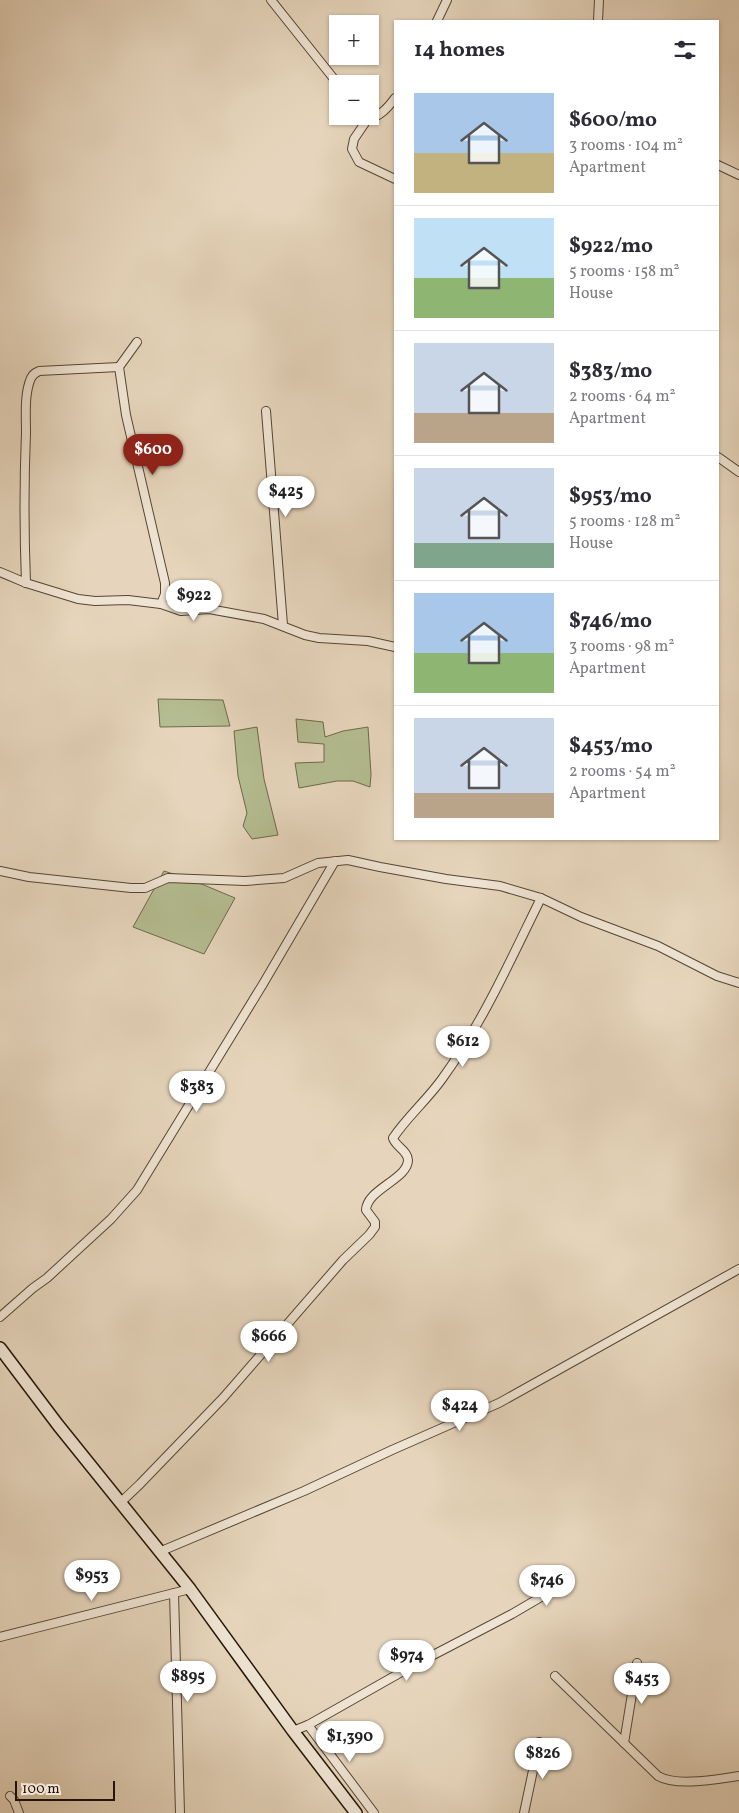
<!DOCTYPE html>
<html lang="en">
<head>
<meta charset="utf-8">
<style>
	:root { --surface:#fff; --page:#f7f7f7; --text:#2b2b33; --muted:#7c7c81; --line:#e1e1e2; --accent:#8f2418 }
	body { margin:0; font-family:Vollkorn,serif; background:var(--page); color:var(--text); height:100vh; display:flex; flex-direction:column; font-size:19px; white-space:nowrap }
	* { box-sizing:border-box; margin:0 }
	p { font-size:16px; color:var(--muted) }
	.icon { flex:none; width:28px; height:28px; fill:none; stroke:currentColor; stroke-width:2; stroke-linecap:round; stroke-linejoin:round }
	.map { position:relative; flex:1; overflow:hidden }
	.drawer { position:absolute; left:394px; top:20px; width:325px; height:820px; display:flex; flex-direction:column; background:var(--surface); border-radius:0px; box-shadow:0 1px 4px #0004 }
	.drawer>* { flex:none }
	.fabs { position:absolute; left:329px; top:15px; display:grid; gap:10px }
	.fabs a { display:grid; place-items:center; width:50px; height:50px; border-radius:0px; background:var(--surface); box-shadow:0 1px 4px #0004; font-size:25px }
	.scale { position:absolute; left:15px; bottom:12px; width:100px; box-sizing:border-box; padding-left:5px; border:2px solid #261505; border-top:0; font-size:14px; line-height:18px; white-space:nowrap; color:#261505; -webkit-text-stroke:4px #efe4d3; paint-order:stroke }
	.price { position:absolute; translate:-50% -42px; padding:0 11px; border-radius:18px; background:#fff; color:#222; font-size:16px; line-height:32px; filter:drop-shadow(0 1px 2px #0008) }
	.price::after { content:''; position:absolute; left:50%; top:30px; width:15px; height:11px; margin-left:-8px; background:inherit; clip-path:polygon(0 0,100% 0,50% 100%) }
	.price.selected { background:var(--accent); color:#fff }
	ul { padding:0; list-style:none }
	li { display:flex; align-items:center; gap:15px; height:125px; padding:0 20px }
	li+li { border-top:1px solid var(--line) }
	li span { display:grid; place-items:center; flex:none; width:140px; height:100px; border-radius:0px; color:#555 }
	li>.icon { margin-inline-start:auto }
	span .icon { width:60px; height:60px; fill:#fffc; stroke-width:1 }
	li b { font-size:21px }
	h2 { display:flex; justify-content:space-between; align-items:center; height:60px; padding:0 20px; font-size:21px }
	.map>svg:first-child { display:block }
</style>
</head>
<body>
<div class="map">
<svg width="739" height="1813" viewBox="0 0 739 1813">
	<rect width="100%" height="100%" fill="#e6d5bc"/>
	<filter id="stains"><feTurbulence type="fractalNoise" baseFrequency=".004" numOctaves="4"/><feColorMatrix values="0 0 0 0 .2 0 0 0 0 .09 0 0 0 0 .02 0 0 0 .5 -.17"/></filter>
	<radialGradient id="worn" r=".72"><stop offset=".6" stop-color="#630" stop-opacity="0"/><stop offset="1" stop-color="#630" stop-opacity=".3"/></radialGradient>
	<g fill="#b4bd91" stroke="#6d694b">
		<path d="M158 699 223 700 230 726 160 727Z"/>
		<path d="M296 719 323 722 325 737 343 731 368 727 371 774 370 787 353 781H337L299 788 295 763 324 762V744L298 742Z"/>
		<path d="M257 727 264 779 278 835 252 839 243 826 247 813 238 776 234 731Z"/>
		<path d="M164 871 192 880 235 898 204 954 133 927Z"/>
	</g>
	<g fill="none" stroke-linecap="round" stroke-linejoin="round">
		<defs>
			<g id="street">
				<path d="M271 0 338 84"/>
				<path d="M437 21 447 0"/>
				<path d="M598 21 599 0"/>
				<path d="M364 116 367 120 354 139 352 149 359 162 395 179"/>
				<path d="M367 120C380 116 387 109 395 98"/>
				<path d="M718 165 739 175"/>
				<path d="M137 342 119 367 126 415 165 583V594L161 604"/>
				<path d="M266 411 283 625"/>
				<path d="M718 457 739 472"/>
				<path d="M0 572 26 583 78 599 95 601 128 600 161 604 181 611 209 609 264 619 305 635 319 638 368 641 395 647"/>
				<path d="M26 583C24 532 24 482 26 432 26 416 24 394 31 378 33 374 35 373 39 371L119 367"/>
				<path d="M0 871 29 877 131 888H145L168 878 245 881 284 878 318 863 348 860 380 867 446 879 500 886 541 898 581 917 658 946 717 976 739 983"/>
				<path d="M0 1317 33 1288 47 1278 111 1219 137 1190 263 984 335 861"/>
				<path d="M120 1503 140 1484 223 1398 343 1260 369 1235 375 1227V1222L366 1210C367 1189 408 1179 408 1160 408 1151 395 1146 393 1138 407 1117 427 1100 442 1079 482 1024 511 959 541 898"/>
				<path d="M159 1552 304 1491 392 1450 499 1403 739 1269"/>
				<path d="M174 1593 180 1813"/>
				<path d="M0 1637 190 1589"/>
				<path d="M555 1676 658 1776C677 1787 717 1779 739 1776"/>
				<path d="M308 1725 374 1813"/>
				<path d="M293 1731 308 1725 414 1665 512 1614 570 1580"/>
				<path d="M624 1743 637 1663"/>
				<path d="M10 1796 14 1800 19 1813"/>
				<path d="M524 1813 539 1742"/>
			</g>
			<path id="secondary" d="M0 1348 58 1425 190 1589 293 1731 356 1813"/>
		</defs>
		<use href="#street" stroke="#564533" stroke-width="10"/>
		<use href="#secondary" stroke="#261505" stroke-width="14"/>
		<use href="#street" stroke="#efe4d3" stroke-width="8"/>
		<use href="#secondary" stroke="#efe4d3" stroke-width="11"/>
	</g>
	<rect width="100%" height="100%" filter="url(#stains)"/>
	<rect width="100%" height="100%" fill="url(#worn)"/>
</svg>
<div class="fabs">
<a>+</a>
<a>−</a>
</div>
<div class="scale">100 m</div>
<b class="price selected" style="left:153px;top:476px">$600</b>
<b class="price" style="left:286px;top:518px">$425</b>
<b class="price" style="left:194px;top:622px">$922</b>
<b class="price" style="left:463px;top:1068px">$612</b>
<b class="price" style="left:197px;top:1113px">$383</b>
<b class="price" style="left:269px;top:1363px">$666</b>
<b class="price" style="left:460px;top:1432px">$424</b>
<b class="price" style="left:92px;top:1602px">$953</b>
<b class="price" style="left:547px;top:1607px">$746</b>
<b class="price" style="left:407px;top:1682px">$974</b>
<b class="price" style="left:188px;top:1703px">$895</b>
<b class="price" style="left:642px;top:1705px">$453</b>
<b class="price" style="left:350px;top:1763px">$1,390</b>
<b class="price" style="left:543px;top:1780px">$826</b>
<section class="drawer">
<h2>14 homes<svg class="icon" aria-label="filters" viewBox="0 0 24 24"><path d="M4 7h16M4 17h16"/><circle cx="9" cy="7" r="2"/><circle cx="15" cy="17" r="2"/></svg></h2>
<ul>
<li><span style="background:linear-gradient(#a9c7e8 60%,#c2b280 0)"><svg class="icon" aria-label="home" viewBox="0 0 24 24"><path d="M3 11l9-7 9 7M6 9v11h12V9"/></svg></span><div><b>$600/mo</b><p>3 rooms · 104 m²</p><p>Apartment</p></div></li>
<li><span style="background:linear-gradient(#bfe0f5 60%,#8fb573 0)"><svg class="icon" aria-label="home" viewBox="0 0 24 24"><path d="M3 11l9-7 9 7M6 9v11h12V9"/></svg></span><div><b>$922/mo</b><p>5 rooms · 158 m²</p><p>House</p></div></li>
<li><span style="background:linear-gradient(#c9d6e8 70%,#b9a48a 0)"><svg class="icon" aria-label="home" viewBox="0 0 24 24"><path d="M3 11l9-7 9 7M6 9v11h12V9"/></svg></span><div><b>$383/mo</b><p>2 rooms · 64 m²</p><p>Apartment</p></div></li>
<li><span style="background:linear-gradient(#c9d6e8 75%,#7fa58c 0)"><svg class="icon" aria-label="home" viewBox="0 0 24 24"><path d="M3 11l9-7 9 7M6 9v11h12V9"/></svg></span><div><b>$953/mo</b><p>5 rooms · 128 m²</p><p>House</p></div></li>
<li><span style="background:linear-gradient(#a9c7e8 60%,#8fb573 0)"><svg class="icon" aria-label="home" viewBox="0 0 24 24"><path d="M3 11l9-7 9 7M6 9v11h12V9"/></svg></span><div><b>$746/mo</b><p>3 rooms · 98 m²</p><p>Apartment</p></div></li>
<li><span style="background:linear-gradient(#c9d6e8 75%,#b9a48a 0)"><svg class="icon" aria-label="home" viewBox="0 0 24 24"><path d="M3 11l9-7 9 7M6 9v11h12V9"/></svg></span><div><b>$453/mo</b><p>2 rooms · 54 m²</p><p>Apartment</p></div></li>
</ul>
</section>
</div>
</body>
</html>
